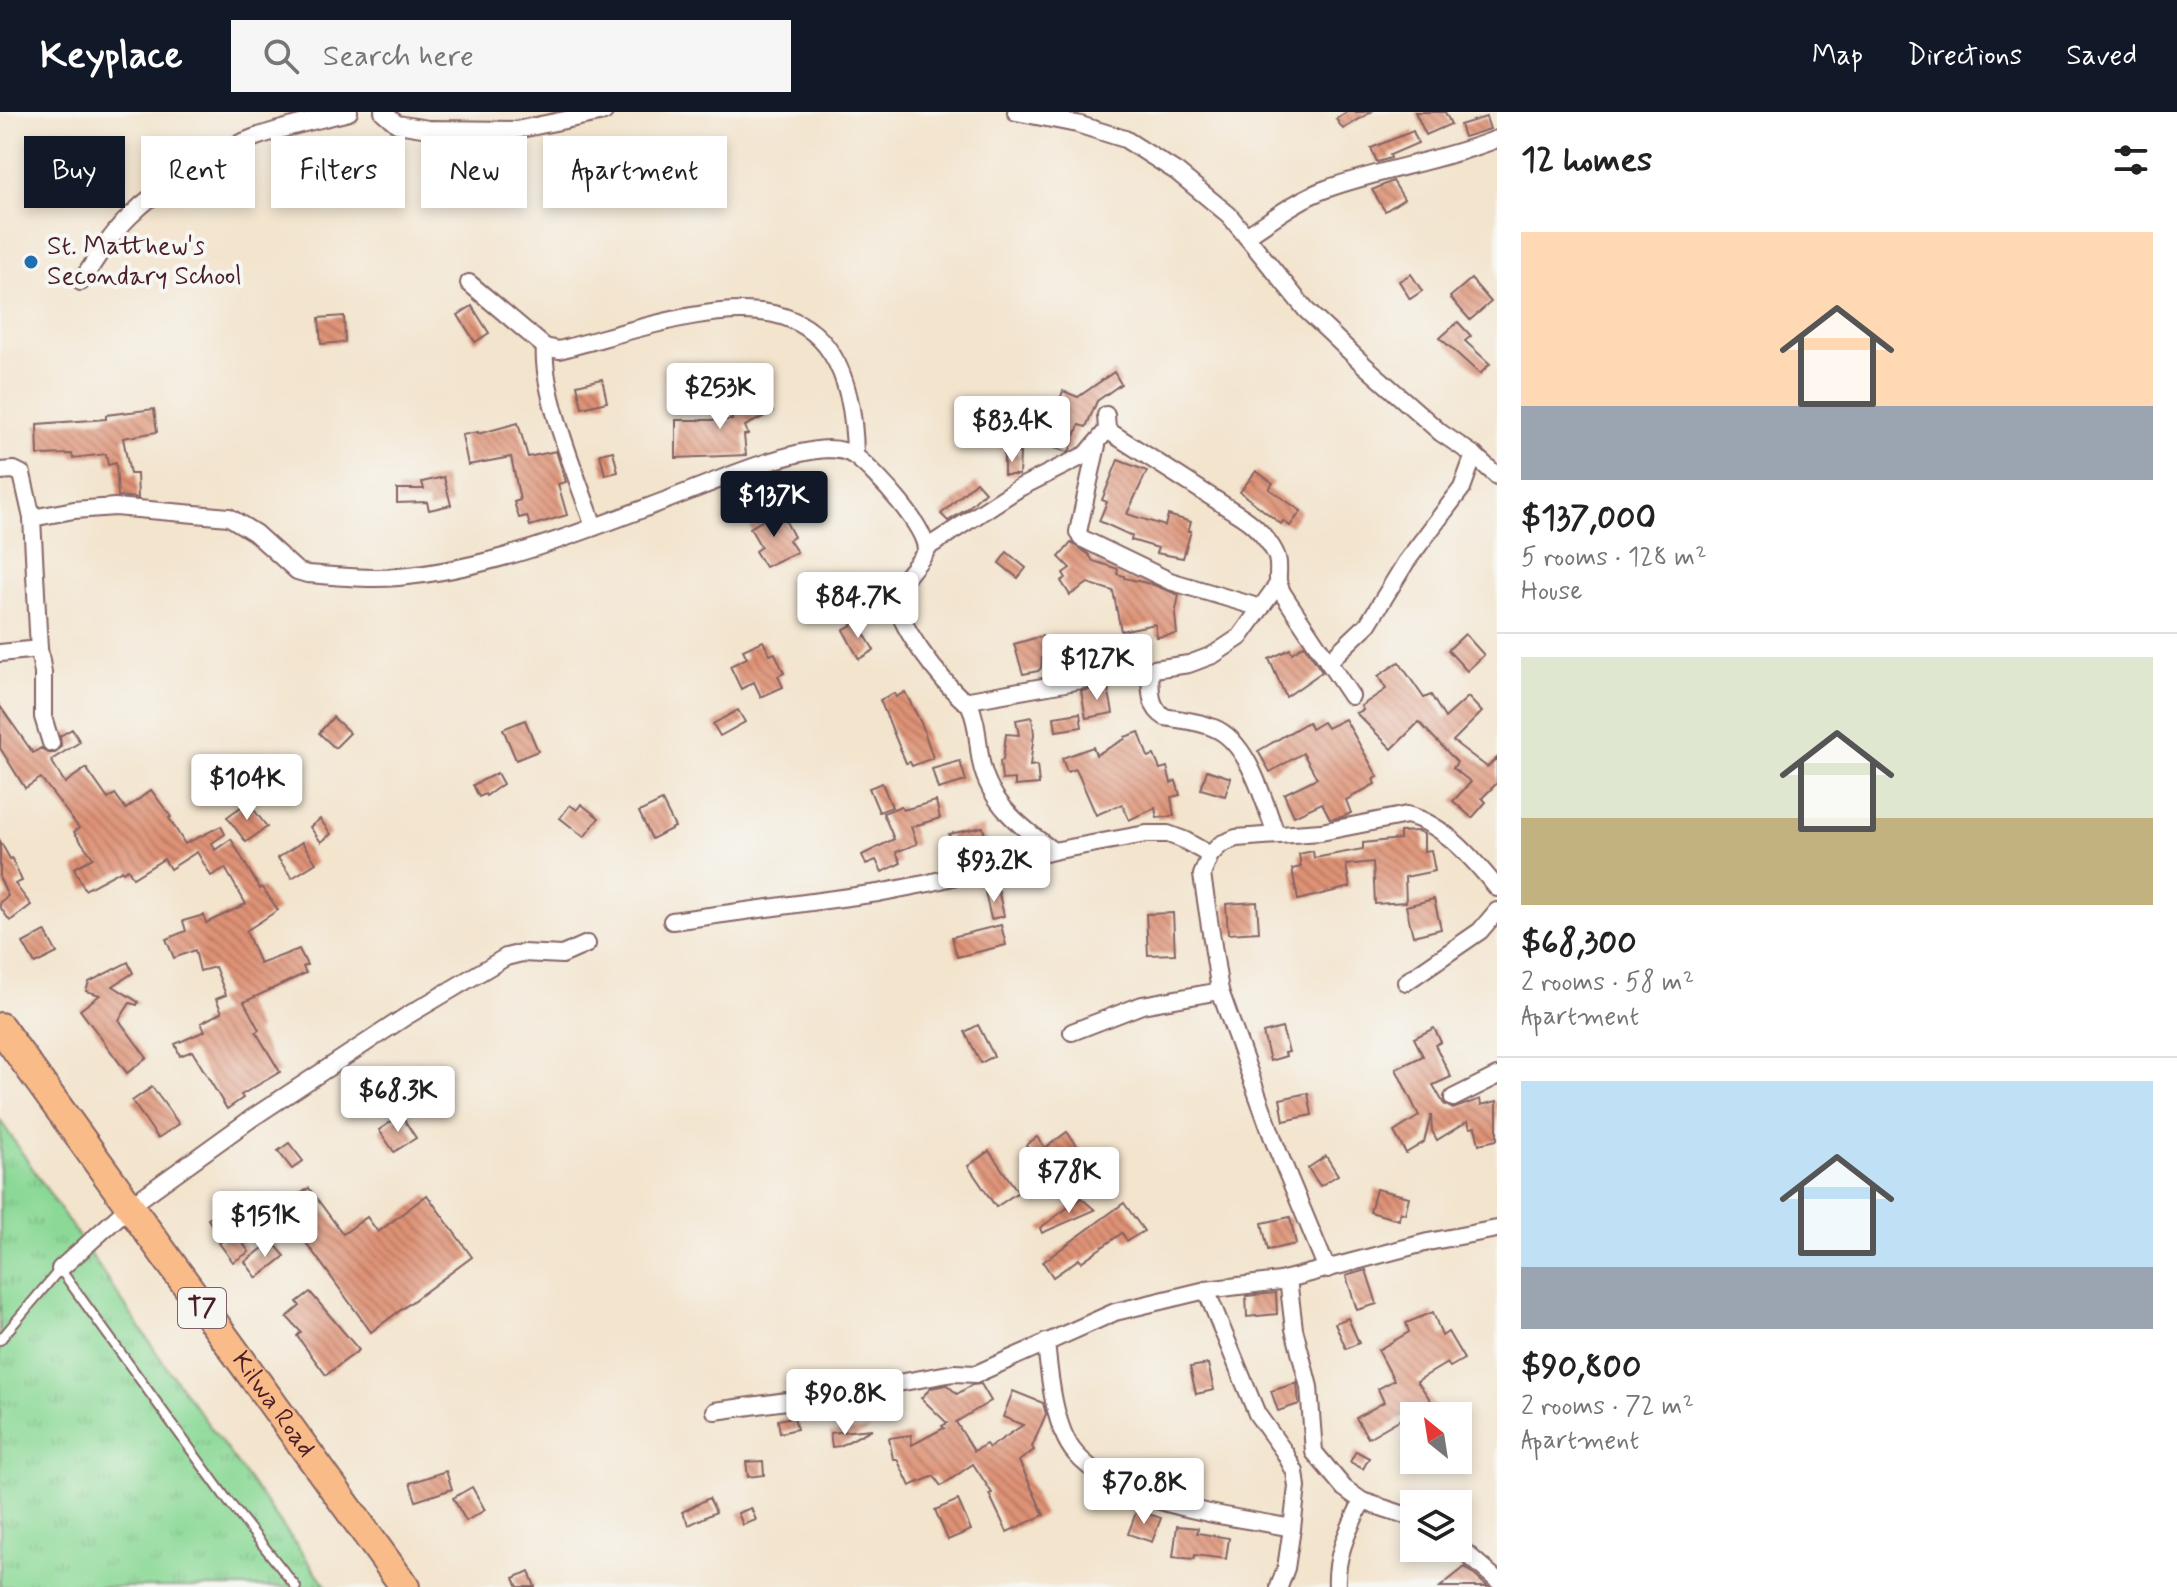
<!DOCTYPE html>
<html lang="en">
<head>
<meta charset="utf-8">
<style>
	:root { --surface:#fff; --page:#f6f6f6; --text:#222; --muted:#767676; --line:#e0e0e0; --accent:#111827 }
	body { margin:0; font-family:Mynerve,sans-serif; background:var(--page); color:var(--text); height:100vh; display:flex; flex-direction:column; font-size:30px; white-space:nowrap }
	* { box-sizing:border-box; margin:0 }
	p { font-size:26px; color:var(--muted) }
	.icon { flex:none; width:44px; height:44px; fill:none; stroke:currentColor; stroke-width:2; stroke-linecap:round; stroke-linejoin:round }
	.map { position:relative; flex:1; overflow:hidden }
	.details { display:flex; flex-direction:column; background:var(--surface); width:680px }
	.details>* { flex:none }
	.guide { position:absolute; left:24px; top:24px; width:760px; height:72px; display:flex; gap:16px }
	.needle { width:52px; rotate:330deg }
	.buttons { position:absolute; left:1400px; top:1290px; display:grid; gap:16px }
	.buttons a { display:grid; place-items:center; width:72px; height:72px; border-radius:0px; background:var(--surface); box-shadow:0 4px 12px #0003; font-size:40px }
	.price { position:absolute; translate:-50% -68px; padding:0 18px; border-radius:8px; background:#fff; color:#222; font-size:26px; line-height:52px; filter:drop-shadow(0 2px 4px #0008) }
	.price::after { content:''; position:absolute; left:50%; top:48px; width:24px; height:18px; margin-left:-12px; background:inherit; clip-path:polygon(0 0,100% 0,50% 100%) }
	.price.selected { background:var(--accent); color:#fff }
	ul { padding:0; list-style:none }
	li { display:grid; align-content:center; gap:16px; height:424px; padding:0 24px }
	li+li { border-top:2px solid var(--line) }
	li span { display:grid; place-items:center; height:248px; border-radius:0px; color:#555 }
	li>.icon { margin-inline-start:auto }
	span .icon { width:144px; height:144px; fill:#fffc; stroke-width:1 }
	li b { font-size:34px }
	h2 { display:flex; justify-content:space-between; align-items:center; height:96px; padding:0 24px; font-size:34px }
	.tag { padding:0 28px; border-radius:0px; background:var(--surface); box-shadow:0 4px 12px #0003; font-size:28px; line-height:72px }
	.tag.selected { background:var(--accent); color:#fff }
	header { display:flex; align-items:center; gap:48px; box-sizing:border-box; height:112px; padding:0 40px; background:var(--accent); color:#fff }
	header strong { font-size:38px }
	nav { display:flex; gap:44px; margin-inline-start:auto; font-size:28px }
	.search { width:560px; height:72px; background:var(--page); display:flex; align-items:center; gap:20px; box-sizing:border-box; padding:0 28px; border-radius:0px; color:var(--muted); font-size:30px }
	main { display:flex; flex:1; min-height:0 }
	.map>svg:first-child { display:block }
</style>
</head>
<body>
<header>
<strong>Keyplace</strong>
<div class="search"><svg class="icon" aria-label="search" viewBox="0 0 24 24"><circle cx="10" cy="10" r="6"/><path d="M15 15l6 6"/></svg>Search here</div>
<nav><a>Map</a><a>Directions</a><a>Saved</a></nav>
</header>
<main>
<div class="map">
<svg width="1497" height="1475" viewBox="0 0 1497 1475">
	<defs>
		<pattern id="grass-tufts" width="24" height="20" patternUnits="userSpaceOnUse" patternTransform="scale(2)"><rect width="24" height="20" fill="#8cd997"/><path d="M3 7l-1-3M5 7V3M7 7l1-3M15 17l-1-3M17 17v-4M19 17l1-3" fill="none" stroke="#7aba82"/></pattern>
		<pattern id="building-back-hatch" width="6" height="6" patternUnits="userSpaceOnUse" patternTransform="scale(2)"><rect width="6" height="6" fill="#de9276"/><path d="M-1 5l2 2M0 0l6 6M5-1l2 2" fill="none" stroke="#b67761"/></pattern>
	</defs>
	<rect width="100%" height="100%" fill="#f6f6f2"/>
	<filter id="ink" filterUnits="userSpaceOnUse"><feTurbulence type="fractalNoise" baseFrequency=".0125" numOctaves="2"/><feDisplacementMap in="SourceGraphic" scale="16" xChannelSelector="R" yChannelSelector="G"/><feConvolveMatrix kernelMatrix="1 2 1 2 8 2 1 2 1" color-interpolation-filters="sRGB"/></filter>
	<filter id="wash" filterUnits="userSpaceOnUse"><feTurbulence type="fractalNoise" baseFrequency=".006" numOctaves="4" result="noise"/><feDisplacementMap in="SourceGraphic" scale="32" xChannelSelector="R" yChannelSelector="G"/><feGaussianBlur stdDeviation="1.8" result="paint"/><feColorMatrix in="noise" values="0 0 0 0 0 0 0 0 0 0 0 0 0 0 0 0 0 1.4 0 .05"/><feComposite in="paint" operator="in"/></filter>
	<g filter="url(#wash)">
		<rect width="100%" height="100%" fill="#f3e4cd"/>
		<path fill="url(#grass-tufts)" stroke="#6b7c61" stroke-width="2" d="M0 1008 165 1253 327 1475H0Z"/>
		<g id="blocks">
			<g fill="url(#building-back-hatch)">
				<path d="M1347 0H1371L1343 17 1336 7Z"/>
				<path d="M1415 0H1445L1451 12 1426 23Z"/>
				<path d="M1486 5 1490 17 1464 25 1460 13Z"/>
				<path d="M1413 19 1418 31 1390 43 1391 46 1377 50 1371 36Z"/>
				<path d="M107 52 118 76 102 83 91 59Z"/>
				<path d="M1393 69 1404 87 1385 99 1372 78Z"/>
				<path d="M1411 162 1422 179 1410 187 1399 169Z"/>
				<path d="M1471 167 1491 190 1470 208 1450 185Z"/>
				<path d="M472 194 489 221 475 230 458 203Z"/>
				<path d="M344 204 345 230 321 232 319 206Z"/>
				<path d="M1458 210 1471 224 1465 229 1490 252 1480 262 1440 226Z"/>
				<path d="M1114 260 1121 272 1097 289 1086 315 1079 313 1070 338 1067 340 1055 336 1058 324 1046 320 1050 309 1042 307 1050 289 1058 293 1063 279 1078 285Z"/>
				<path d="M602 267 607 290 582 296 577 273Z"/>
				<path d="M731 281H736L740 294 764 283 773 300 745 314 748 322 744 323 746 343 676 346V308H732Z"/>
				<path d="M154 297 157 320 123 326 130 362H137L138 386 118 384 116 351 108 353 106 342 73 346 72 342 38 343 37 312 106 307V303Z"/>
				<path d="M518 311 528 345 556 339 566 370 558 372 567 403 530 414 527 404 519 406 514 390 520 388 511 345 468 353 462 323 478 320V322Z"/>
				<path d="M613 339 618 360 605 363 600 342Z"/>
				<path d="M1004 341H1020L1019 363H1004Z"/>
				<path d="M1118 348 1147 359 1127 402 1165 414 1168 403 1191 410 1188 419H1191L1183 446 1156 441 1158 436 1131 428 1132 424 1099 409 1107 390 1102 388Z"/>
				<path d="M1256 359 1273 371 1269 377 1301 399 1290 414 1283 409 1281 412 1240 380Z"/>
				<path d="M444 365 451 393 429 398 427 390 397 391V377H424L422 370Z"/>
				<path d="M976 370 985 380 967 397 948 409 941 402Z"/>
				<path d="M780 398 794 425 789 428 797 440 765 455 755 439 761 435 750 416Z"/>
				<path d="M1071 431 1088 442 1093 449 1118 457 1117 462 1124 464V466L1151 472 1179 483 1175 503 1177 522 1157 525 1155 512 1121 519 1113 479 1088 471 1070 483 1061 469 1066 466 1063 461 1070 456 1059 445Z"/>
				<path d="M1007 440 1026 456 1018 466 999 451Z"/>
				<path d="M857 510 874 538 859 547 843 518Z"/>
				<path d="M1465 522 1484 543 1467 559 1448 538Z"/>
				<path d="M1042 524 1049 546H1042L1041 556 1038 559 1023 562 1014 532Z"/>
				<path d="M763 529 770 543 775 541 784 561 778 564 783 575 761 585 754 570 741 577 730 554 747 546 743 538Z"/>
				<path d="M1304 533 1322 560 1286 585 1269 547 1290 537 1292 541Z"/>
				<path d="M1399 550 1424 586 1431 583 1445 606 1468 585 1482 600 1453 629 1487 655 1497 646V671L1482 686 1486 690 1472 706 1453 689 1471 670 1453 656 1457 650 1419 610 1392 637 1356 601 1363 598 1361 594 1386 577 1378 564Z"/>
				<path d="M1108 575 1113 601 1086 606 1081 579Z"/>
				<path d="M905 580 922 613 933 646 912 654 910 650 906 651 880 588 894 581 896 585Z"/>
				<path d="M0 594 33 641 41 636 48 641H55L61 634 60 624 72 617 80 630 51 648 65 671 86 656 108 687 115 682 126 697 151 678 171 705 169 706 185 732 221 714 225 722 212 731 215 738 231 727 260 777 262 775 278 798 246 819 260 852 299 837 307 853 303 855 306 861 244 890 259 918 256 920 280 960 241 983 243 986 227 997 192 939 180 944 175 932 205 919 201 911 222 900 216 887 226 883 215 855 200 859 195 838 174 846 166 827 186 819 183 809 204 803 206 811 246 792 225 756 211 764 197 740 170 757 164 747 133 766 128 757 123 760 122 758 85 778 74 756 93 746 74 720 79 716 41 666 25 676 0 636Z"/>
				<path d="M738 598 745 610 720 624 713 612Z"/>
				<path d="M1080 601 1082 615 1056 619 1054 605Z"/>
				<path d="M333 605 350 621 335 636 319 621Z"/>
				<path d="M1032 605 1034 622 1030 654 1037 653 1039 672 1015 674V667L1002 668 1000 649 1003 648 1006 622 1019 623 1016 608Z"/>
				<path d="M1345 607 1378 665 1373 667 1375 672 1346 688 1351 701 1342 705 1330 707 1322 691 1294 704 1284 682 1317 666 1303 641 1270 660 1258 639 1308 610 1311 617 1323 610 1327 616Z"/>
				<path d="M525 608 538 639 516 648 503 617Z"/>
				<path d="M1139 620 1148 645 1154 643 1160 657 1167 655 1171 671 1176 669 1180 683 1171 685 1174 704 1157 706 1155 696 1129 708 1122 692 1096 703 1076 657 1067 660 1062 646 1093 635 1096 643 1125 627V625Z"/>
				<path d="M960 649 966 669 938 677 932 657Z"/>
				<path d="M1207 658 1231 666 1225 684 1201 677Z"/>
				<path d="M497 661 503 672 486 684 485 682 479 685 473 673Z"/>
				<path d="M882 671 892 695 879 700 869 676Z"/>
				<path d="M662 689 675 715 652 727 639 700Z"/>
				<path d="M936 689 940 706 911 715 917 732 896 740 901 751 882 760 876 748 866 752 862 743 894 727 883 701 901 694 903 698Z"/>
				<path d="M248 690 267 715 246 730 227 705Z"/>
				<path d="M581 692 599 706 584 725 560 706 570 693 577 698Z"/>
				<path d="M320 707 331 722 321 730 310 715Z"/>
				<path d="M983 715 988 738 954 746 949 722Z"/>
				<path d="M1418 719 1424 722V739L1431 738 1435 759 1405 765 1406 790 1375 792 1373 750 1346 753 1350 775 1298 788 1292 757 1301 755 1299 742 1313 739 1314 746 1363 737V731L1400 727V720Z"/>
				<path d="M0 729 10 747 12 746 22 769 15 772 31 793 10 809 0 795V790L8 784 0 767Z"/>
				<path d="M302 730 316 751 292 766 278 746Z"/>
				<path d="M998 777 1004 804 991 807 985 780Z"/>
				<path d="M1434 787 1441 817 1413 824 1406 794Z"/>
				<path d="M1257 790 1259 820 1228 822 1226 792Z"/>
				<path d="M1173 801 1175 842 1148 843 1146 802Z"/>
				<path d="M1001 813 1006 833 957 845 952 825Z"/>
				<path d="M45 819 57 841 35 852 23 831Z"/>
				<path d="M128 850 133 861 113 874 138 890 137 893 130 891 119 908 147 946 127 961 80 898 100 883 86 879 89 870Z"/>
				<path d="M978 913 994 944 981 951 965 920Z"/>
				<path d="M1282 916 1289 940 1285 941 1286 944 1270 949 1263 921Z"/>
				<path d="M1434 916 1441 930 1435 933 1451 965 1433 973 1444 992 1453 997 1480 987 1481 993 1497 989V1028L1479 1032 1475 1015 1470 1016 1468 1009 1437 1028 1432 1019 1431 1003 1424 1030 1406 1041 1394 1020 1419 1004 1396 957 1423 944 1414 926Z"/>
				<path d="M152 975 179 1012 158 1026 132 989Z"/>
				<path d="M1308 981 1312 1003 1284 1009 1280 987Z"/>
				<path d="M401 1003 416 1026 394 1040 379 1018Z"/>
				<path d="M1067 1020 1085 1044 1091 1040 1106 1065 1084 1078 1064 1047 1046 1060 1026 1033 1037 1025 1045 1036Z"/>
				<path d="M289 1031 303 1049 292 1057 278 1039Z"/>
				<path d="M989 1039 1018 1080 996 1095 968 1054Z"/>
				<path d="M1326 1044 1338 1063 1320 1074 1308 1056Z"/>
				<path d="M309 1076 343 1122 367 1105 378 1120 427 1083 472 1145 371 1220 281 1096Z"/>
				<path d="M1376 1077 1409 1085 1405 1102 1400 1100 1399 1108 1370 1100Z"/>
				<path d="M1081 1086 1095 1098 1042 1121 1040 1116Z"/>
				<path d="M1124 1091 1144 1119 1127 1129 1122 1121 1081 1150 1079 1147 1053 1165 1043 1150Z"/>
				<path d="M231 1094 241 1111 232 1116 249 1140 233 1150 219 1131 222 1129 208 1107Z"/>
				<path d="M1290 1105 1296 1132 1268 1138 1262 1111Z"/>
				<path d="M272 1129 285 1144 257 1166 245 1150Z"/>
				<path d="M1366 1158 1377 1192 1357 1198 1346 1164Z"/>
				<path d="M310 1180 359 1238 326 1263 297 1224 301 1220 287 1205 300 1194 297 1190Z"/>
				<path d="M1276 1181 1277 1202 1247 1205 1246 1184Z"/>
				<path d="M1433 1200 1442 1224 1448 1220 1464 1247 1450 1255 1447 1251 1417 1269 1437 1297 1426 1304H1413L1411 1301 1368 1326 1356 1306 1384 1290 1378 1277 1394 1268 1378 1238 1409 1220 1406 1211Z"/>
				<path d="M1348 1206 1359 1231 1346 1237 1335 1211Z"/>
				<path d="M1208 1252 1214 1278 1196 1282 1190 1255Z"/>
				<path d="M1297 1271 1299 1292 1278 1299 1271 1279Z"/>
				<path d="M981 1272 991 1289 956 1310 974 1339 986 1332 989 1336 1023 1313 1003 1305 1013 1279 1043 1291 1046 1302 1032 1335 1034 1338 1019 1349 1044 1403 1007 1420 989 1382 992 1381 973 1352 941 1374 934 1364 910 1374 897 1347H893L889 1326 911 1323 912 1333 944 1316 942 1314 947 1311 921 1286 931 1276 947 1273 957 1282 972 1273Z"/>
				<path d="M794 1305 797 1317 780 1321 778 1308Z"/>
				<path d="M872 1317 840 1334 832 1335 830 1321Z"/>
				<path d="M1356 1339 1369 1346 1363 1357 1350 1350Z"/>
				<path d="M763 1349 764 1363 748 1365 746 1350Z"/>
				<path d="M446 1359 452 1377 416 1389 410 1371Z"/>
				<path d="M472 1375 485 1398 466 1409 453 1386Z"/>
				<path d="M709 1386 716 1400 689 1413 682 1400Z"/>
				<path d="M958 1388 971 1418 948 1428 935 1398Z"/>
				<path d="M751 1396 756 1408 743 1413 738 1401Z"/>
				<path d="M1137 1398 1161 1406 1152 1430 1128 1422Z"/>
				<path d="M1177 1414 1198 1416 1197 1421 1229 1426 1226 1447 1195 1443 1194 1447 1173 1445Z"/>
				<path d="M1465 1455 1488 1475H1440Z"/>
				<path d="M529 1459 535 1475H518L514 1466Z"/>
			</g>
		</g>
	</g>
	<g filter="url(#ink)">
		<use href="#blocks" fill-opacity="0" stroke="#856464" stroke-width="2"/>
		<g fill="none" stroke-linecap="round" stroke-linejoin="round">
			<defs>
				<path id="lane" d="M0 1228 60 1157 228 1389 296 1475"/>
				<g id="street">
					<path d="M383 0 397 12 428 17 516 18 604 0"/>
					<path d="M1016 0 1077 12 1125 27 1177 60 1229 103 1306 198 1364 253 1441 321 1474 343 1497 364"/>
					<path d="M1246 124C1271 108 1298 87 1326 77 1382 57 1441 49 1497 27"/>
					<path d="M81 170C96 147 110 124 129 105 160 74 212 41 253 26 284 15 317 8 349 0"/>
					<path d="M469 171 545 235 559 238C690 204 852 134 855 343"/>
					<path d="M545 235C541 281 579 369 594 415"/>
					<path d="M1107 318 1244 406C1256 414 1278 437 1278 452 1279 468 1275 466 1283 482L1351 584"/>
					<path d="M1097 333 1078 420 1081 426 1170 469 1261 496"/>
					<path d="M0 359 14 358 22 362 32 406 39 537 43 561V605L51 631"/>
					<path d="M32 406 74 398 115 395 229 405 255 421 297 459 307 462C337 464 368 468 398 465 492 457 584 419 672 386 714 370 785 339 828 337 838 337 848 339 856 345 873 358 933 421 925 441 917 454 902 466 897 482 891 507 944 572 964 589L1104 564 1189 552 1213 543 1240 525 1278 472"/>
					<path d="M928 435 1019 376 1087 342 1107 318 1106 303"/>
					<path d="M0 541 39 537"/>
					<path d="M1328 550 1368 512 1406 450 1462 376 1474 343"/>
					<path d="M1150 558C1151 576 1148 595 1165 605 1181 608 1199 609 1214 616 1249 630 1264 690 1276 722"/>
					<path d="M968 589C978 610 977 628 981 650 989 691 1021 715 1053 739"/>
					<path d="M672 809 878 781 929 771 1053 739 1146 722H1168L1184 728 1210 743"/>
					<path d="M1406 870 1480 819 1497 799"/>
					<path d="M1072 920 1142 893 1220 879"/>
					<path d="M1453 986 1497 964"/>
					<path d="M60 1157 130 1094 252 1006 405 905 506 845 522 841 562 843 587 832"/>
					<path d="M1327 1157 1275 1032 1220 879 1202 763 1210 743 1221 732 1236 726 1321 720 1407 703C1444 712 1474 748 1497 776"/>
					<path d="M1288 1167 1294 1217 1309 1275 1314 1340 1344 1376 1362 1389 1414 1406"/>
					<path d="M1206 1178 1257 1302 1285 1341 1295 1360 1297 1375 1292 1416 1286 1456 1279 1475"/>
					<path d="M1046 1230C1049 1261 1054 1317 1075 1341 1120 1394 1227 1403 1292 1416"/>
					<path d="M715 1299 837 1282 954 1261 976 1262 1115 1200 1206 1178 1280 1169 1428 1130 1497 1117"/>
					<path d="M1458 1434 1497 1468"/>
					<path d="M1337 1475C1335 1443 1349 1417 1362 1389"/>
				</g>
				<g id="highway">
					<path id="s1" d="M0 915 405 1475"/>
				</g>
			</defs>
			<use href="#lane" stroke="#856464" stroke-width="12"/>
			<use href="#street" stroke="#856464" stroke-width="20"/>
			<use href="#highway" stroke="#856464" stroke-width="32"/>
			<use href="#lane" stroke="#fff" stroke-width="8"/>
			<use href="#street" stroke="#fff" stroke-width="16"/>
			<use href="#highway" stroke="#f9bc89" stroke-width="28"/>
		</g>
	</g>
	<circle fill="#1f6fb2" stroke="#f6f6f2" stroke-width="3" cx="31" cy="150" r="8"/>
	<g text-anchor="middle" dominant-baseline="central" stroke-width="8" stroke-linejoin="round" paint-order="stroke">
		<rect fill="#f6f6f2" stroke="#7e6067" stroke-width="2" x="178" y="1176" width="48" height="40" rx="6"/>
		<g font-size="24" font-weight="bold" fill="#4a1f2b">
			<text x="202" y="1196">T7</text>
		</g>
		<g font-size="26" fill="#4a1f2b" stroke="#f6f6f2" text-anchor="start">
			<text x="47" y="135">St. Matthew's<tspan x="47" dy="30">Secondary School</tspan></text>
		</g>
		<g font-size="26" fill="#4a1f2b" stroke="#f6f6f2">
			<text stroke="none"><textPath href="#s1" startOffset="466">Kilwa Road</textPath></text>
		</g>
	</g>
</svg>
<div class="buttons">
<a><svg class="needle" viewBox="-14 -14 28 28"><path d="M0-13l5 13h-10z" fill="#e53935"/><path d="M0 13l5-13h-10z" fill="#767676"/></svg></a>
<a><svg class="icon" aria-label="layers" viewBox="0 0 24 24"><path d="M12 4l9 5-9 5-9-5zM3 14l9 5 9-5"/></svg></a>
</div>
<b class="price" style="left:720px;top:319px">$253K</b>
<b class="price" style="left:1012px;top:352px">$83.4K</b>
<b class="price selected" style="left:774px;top:427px">$137K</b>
<b class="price" style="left:858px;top:528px">$84.7K</b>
<b class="price" style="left:1097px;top:590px">$127K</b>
<b class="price" style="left:247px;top:710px">$104K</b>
<b class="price" style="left:994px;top:792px">$93.2K</b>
<b class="price" style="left:398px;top:1022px">$68.3K</b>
<b class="price" style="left:1069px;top:1103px">$78K</b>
<b class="price" style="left:265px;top:1147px">$151K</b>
<b class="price" style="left:845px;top:1325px">$90.8K</b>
<b class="price" style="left:1144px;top:1414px">$70.8K</b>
<div class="guide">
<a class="tag selected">Buy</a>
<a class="tag">Rent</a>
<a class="tag">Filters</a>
<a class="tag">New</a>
<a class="tag">Apartment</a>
</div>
</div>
<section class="details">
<h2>12 homes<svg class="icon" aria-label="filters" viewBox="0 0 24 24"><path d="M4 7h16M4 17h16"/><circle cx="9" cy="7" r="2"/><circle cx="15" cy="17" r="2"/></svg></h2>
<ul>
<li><span style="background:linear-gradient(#ffd9b3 70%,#9aa5b1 0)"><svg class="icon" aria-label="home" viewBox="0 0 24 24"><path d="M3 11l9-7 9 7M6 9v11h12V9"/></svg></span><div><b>$137,000</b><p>5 rooms · 128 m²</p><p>House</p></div></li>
<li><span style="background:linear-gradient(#dfe7d0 65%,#c2b280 0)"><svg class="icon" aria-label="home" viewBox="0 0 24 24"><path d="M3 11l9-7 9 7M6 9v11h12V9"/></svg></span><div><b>$68,300</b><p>2 rooms · 58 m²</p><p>Apartment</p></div></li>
<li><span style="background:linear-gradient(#bfe0f5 75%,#9aa5b1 0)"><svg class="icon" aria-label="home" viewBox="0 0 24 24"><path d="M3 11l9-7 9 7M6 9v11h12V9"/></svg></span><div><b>$90,800</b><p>2 rooms · 72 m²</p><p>Apartment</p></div></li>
</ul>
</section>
</main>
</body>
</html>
